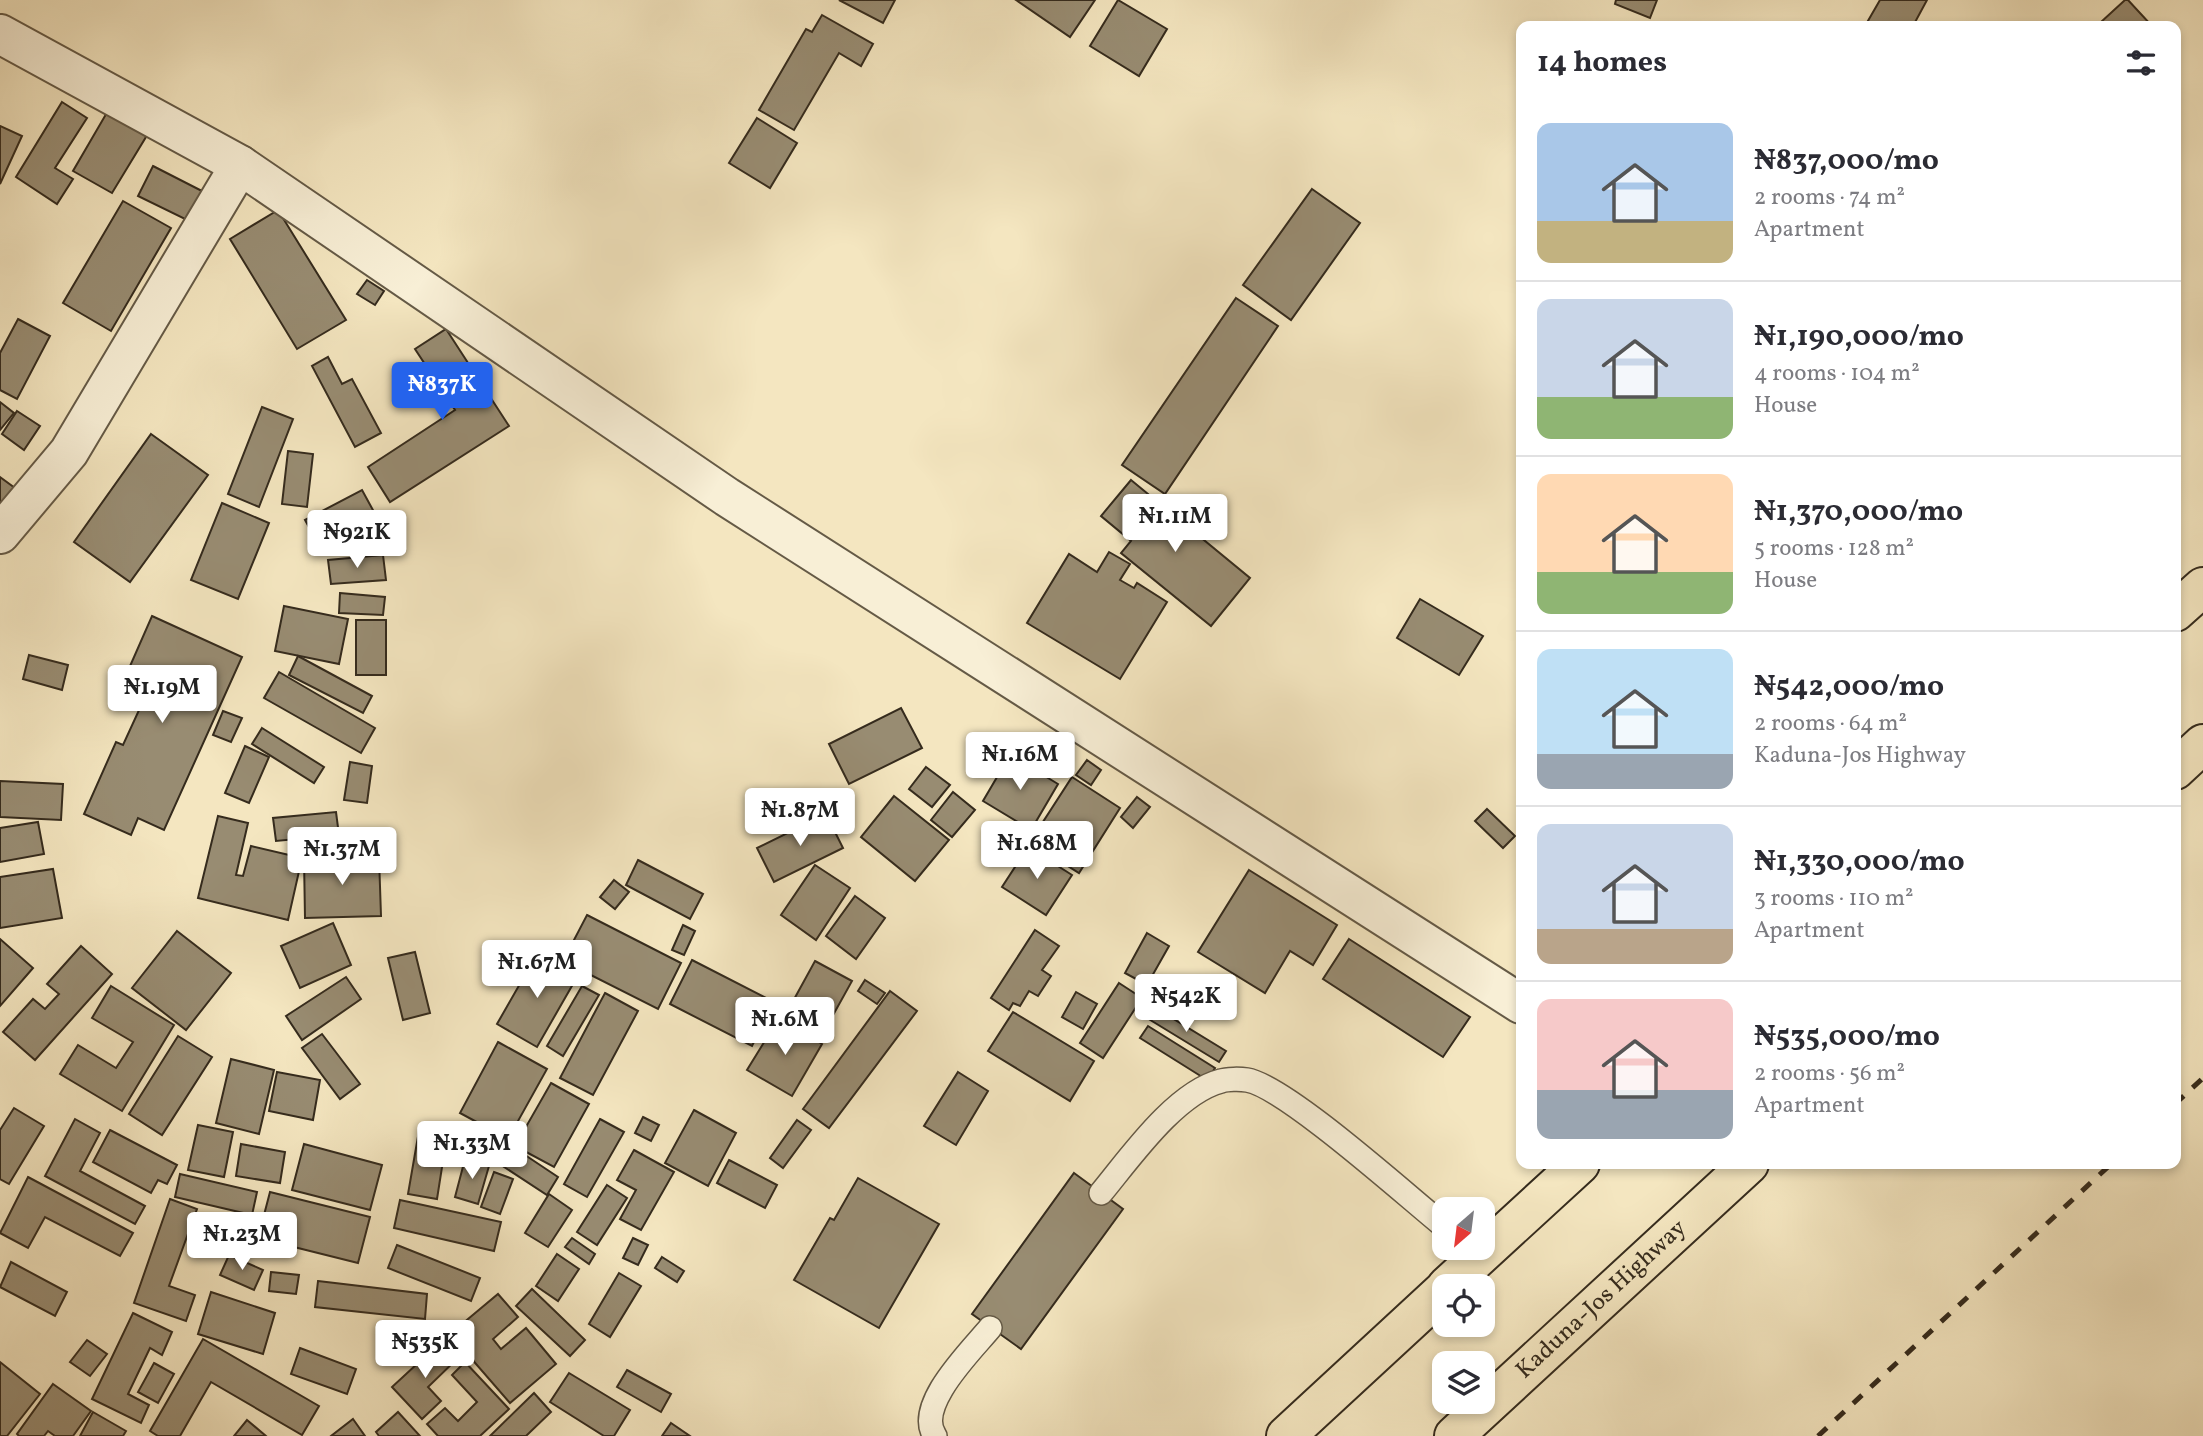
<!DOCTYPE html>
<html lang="en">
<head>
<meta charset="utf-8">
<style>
	:root { --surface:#fff; --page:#f7f7f7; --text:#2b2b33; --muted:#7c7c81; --line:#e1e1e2; --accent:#2563eb }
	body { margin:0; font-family:Vollkorn,serif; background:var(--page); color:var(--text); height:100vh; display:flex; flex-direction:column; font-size:26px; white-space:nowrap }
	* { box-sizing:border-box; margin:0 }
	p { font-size:23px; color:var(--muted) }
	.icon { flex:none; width:38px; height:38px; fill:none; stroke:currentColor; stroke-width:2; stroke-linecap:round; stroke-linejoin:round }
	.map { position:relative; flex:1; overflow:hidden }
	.panel { position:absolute; left:1516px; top:21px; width:665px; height:1148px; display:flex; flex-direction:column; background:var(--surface); border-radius:14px; box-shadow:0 4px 10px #0003 }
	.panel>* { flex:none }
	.needle { width:46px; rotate:208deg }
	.fabs { position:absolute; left:1432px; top:1197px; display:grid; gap:14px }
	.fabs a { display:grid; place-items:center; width:63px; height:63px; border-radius:14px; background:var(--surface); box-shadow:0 4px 10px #0003; font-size:35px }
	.price { position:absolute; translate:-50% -60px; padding:0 16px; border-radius:7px; background:#fff; color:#222; font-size:23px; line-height:46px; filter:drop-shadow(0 2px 4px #0008) }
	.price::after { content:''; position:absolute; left:50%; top:42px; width:21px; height:16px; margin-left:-10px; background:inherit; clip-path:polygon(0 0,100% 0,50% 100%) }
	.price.current { background:var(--accent); color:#fff }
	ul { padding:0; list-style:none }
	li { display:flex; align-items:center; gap:21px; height:175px; padding:0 21px }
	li+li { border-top:2px solid var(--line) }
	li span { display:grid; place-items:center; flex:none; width:196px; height:140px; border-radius:14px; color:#555 }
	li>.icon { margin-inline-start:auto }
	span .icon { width:84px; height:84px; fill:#fffc; stroke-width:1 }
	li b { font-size:30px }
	h2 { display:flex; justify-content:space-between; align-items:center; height:84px; padding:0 21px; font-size:30px }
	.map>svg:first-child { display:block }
</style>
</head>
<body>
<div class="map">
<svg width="2203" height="1436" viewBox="0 0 2203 1436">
	<rect width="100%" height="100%" fill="#f4e6c0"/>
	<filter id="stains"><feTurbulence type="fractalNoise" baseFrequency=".00286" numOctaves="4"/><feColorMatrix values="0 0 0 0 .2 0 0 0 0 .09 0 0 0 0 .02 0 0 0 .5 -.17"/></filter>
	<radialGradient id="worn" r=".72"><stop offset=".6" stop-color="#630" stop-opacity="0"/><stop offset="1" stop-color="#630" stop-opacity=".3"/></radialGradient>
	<g fill="#988c72" stroke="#352b1d" stroke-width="2">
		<path d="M839 0H895L883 23Z"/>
		<path d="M1016 0H1095L1070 37Z"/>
		<path d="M1118 0 1167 29 1139 76 1090 46Z"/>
		<path d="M1616 0H1657L1650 18 1615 4Z"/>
		<path d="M1880 0H1927L1913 26H1865Z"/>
		<path d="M2125 0H2128L2152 26H2105L2101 22Z"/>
		<path d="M822 15 873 44 861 66 839 53 794 130 759 110 806 29 812 32Z"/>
		<path d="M62 102 87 118 55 168 73 179 57 204 16 177Z"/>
		<path d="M109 109 149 132 112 193 73 171Z"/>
		<path d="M757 118 797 143 770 188 729 163Z"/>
		<path d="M0 126 22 136 0 184Z"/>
		<path d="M153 166 202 191 187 220 138 196Z"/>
		<path d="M1312 189 1360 223 1291 320 1243 285Z"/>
		<path d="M123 201 171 228 111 331 63 303Z"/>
		<path d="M278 210 346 320 297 349 230 239Z"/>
		<path d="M367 280 384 291 375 305 357 294Z"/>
		<path d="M1236 298 1278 326 1165 494 1122 465Z"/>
		<path d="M18 319 50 336 17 399 0 390V353Z"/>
		<path d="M446 329 509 426 390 502 368 467 455 410 415 349Z"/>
		<path d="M328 357 342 384 352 379 381 433 355 447 312 366Z"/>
		<path d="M0 402 14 413 0 430Z"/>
		<path d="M262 407 293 419 259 507 228 494Z"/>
		<path d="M17 411 40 426 24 450 2 434Z"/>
		<path d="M151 434 208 475 130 582 74 542Z"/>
		<path d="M288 451 313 454 307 507 282 504Z"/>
		<path d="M0 477 19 491 0 517Z"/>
		<path d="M1131 480 1250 578 1211 626 1121 553 1131 541 1101 516Z"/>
		<path d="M362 490 374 512 317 542 305 520Z"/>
		<path d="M222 503 269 523 238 599 191 580Z"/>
		<path d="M1109 552 1130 564 1120 580 1134 588 1137 583 1167 602 1120 679 1027 623 1069 554 1097 572Z"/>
		<path d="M383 555 386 580 331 584 328 560Z"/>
		<path d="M340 593 385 597 383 615 339 613Z"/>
		<path d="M1420 599 1483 636 1459 675 1397 638Z"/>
		<path d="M284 606 348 619 339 664 275 651Z"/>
		<path d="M152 616 242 657 164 830 138 818 131 835 84 814 116 742 123 745 140 708 116 698Z"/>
		<rect x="356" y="620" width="30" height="55"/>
		<path d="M29 655 68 665 62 690 23 679Z"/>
		<path d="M298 656 372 696 363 713 289 675Z"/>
		<path d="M279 672 375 728 361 753 264 698Z"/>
		<path d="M901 708 922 748 849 784 829 744Z"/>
		<path d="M223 711 242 718 231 742 213 735Z"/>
		<path d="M262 728 324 767 314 783 252 744Z"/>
		<path d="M245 746 269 757 249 803 225 793Z"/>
		<path d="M1010 755 1058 784 1031 830 983 801Z"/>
		<path d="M1087 760 1101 770 1091 785 1076 775Z"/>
		<path d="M350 762 372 766 367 803 344 800Z"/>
		<path d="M926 767 950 785 932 807 909 789Z"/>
		<path d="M1072 777 1120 808 1079 873 1030 842Z"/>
		<path d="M0 781 63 784 61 820 0 817Z"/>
		<path d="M953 792 975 810 952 837 931 820Z"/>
		<path d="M894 796 949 840 915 881 861 837Z"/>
		<path d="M1137 797 1150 807 1133 828 1121 817Z"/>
		<path d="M1487 809 1515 836 1503 848 1475 821Z"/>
		<path d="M336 812 339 835 276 841 273 818Z"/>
		<path d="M826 814 843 848 774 882 757 848Z"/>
		<path d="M218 816 248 823 236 875 243 876 251 846 302 858 288 920 198 898Z"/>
		<path d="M38 822 44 854 0 862V828Z"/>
		<path d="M1028 847 1072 875 1046 915 1002 887Z"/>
		<path d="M379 857 381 916 305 918 304 858Z"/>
		<path d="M638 860 703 894 690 919 626 885Z"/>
		<path d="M815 865 850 888 816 940 781 915Z"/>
		<path d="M53 869 62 918 0 928V877Z"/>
		<path d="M1249 870 1337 925 1313 965 1290 951 1265 993 1198 952Z"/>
		<path d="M614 880 629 892 615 909 600 897Z"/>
		<path d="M855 896 885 918 856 959 826 936Z"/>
		<path d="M587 915 681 963 658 1009 563 961Z"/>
		<path d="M333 923 351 965 300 988 281 946Z"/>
		<path d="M683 925 695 931 684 955 672 950Z"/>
		<path d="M1035 930 1059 946 1042 970 1051 976 1038 996 1029 991 1020 1006 1013 1003 1009 1010 991 998Z"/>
		<path d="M177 931 231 973 186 1030 132 988Z"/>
		<path d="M1147 933 1169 946 1147 985 1125 973Z"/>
		<path d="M0 939 33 968 0 1006Z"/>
		<path d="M1349 939 1470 1017 1443 1057 1323 979Z"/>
		<path d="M81 946 112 974 35 1060 3 1032 33 999 45 1009 59 994 47 984Z"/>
		<path d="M415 952 430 1013 403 1020 388 958Z"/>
		<path d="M537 954 577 977 537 1047 497 1024Z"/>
		<path d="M692 960 774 1002 752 1046 670 1004Z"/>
		<path d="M815 961 852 981 822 1035 786 1014Z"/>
		<path d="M346 977 361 999 302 1040 286 1016Z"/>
		<path d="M865 980 885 993 877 1004 858 991Z"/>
		<path d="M1119 983 1142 998 1103 1058 1080 1043Z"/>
		<path d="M111 986 174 1025 122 1111 60 1074 78 1045 116 1068 133 1042 92 1018Z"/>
		<path d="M582 986 599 995 563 1056 547 1046Z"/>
		<path d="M890 991 917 1011 829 1128 803 1109Z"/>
		<path d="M1076 992 1097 1004 1083 1029 1062 1017Z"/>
		<path d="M605 993 638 1011 593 1095 560 1078Z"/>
		<path d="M1154 1007 1226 1051 1219 1062 1147 1018Z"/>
		<path d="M1013 1012 1094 1061 1070 1101 988 1051Z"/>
		<path d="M779 1018 822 1044 792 1096 747 1070Z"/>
		<path d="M1148 1026 1215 1068 1207 1080 1140 1038Z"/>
		<path d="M322 1034 360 1084 340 1099 302 1048Z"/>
		<path d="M178 1036 212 1057 162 1135 129 1114Z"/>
		<path d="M498 1042 547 1069 508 1139 460 1113Z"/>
		<path d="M231 1059 274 1070 259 1134 216 1123Z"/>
		<path d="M277 1072 320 1080 313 1120 269 1111Z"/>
		<path d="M958 1072 988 1091 956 1145 924 1126Z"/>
		<path d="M551 1083 589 1104 554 1167 515 1146Z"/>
		<path d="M14 1108 44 1126 9 1184 0 1179V1130Z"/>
		<path d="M694 1110 736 1133 708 1186 665 1163Z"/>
		<path d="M643 1117 659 1125 651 1141 635 1133Z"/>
		<path d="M75 1119 100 1133 80 1171 145 1206 135 1224 45 1176Z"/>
		<path d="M600 1119 624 1132 587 1197 564 1184Z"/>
		<path d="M797 1120 811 1130 783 1168 770 1158Z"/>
		<path d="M198 1125 233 1132 224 1177 188 1170Z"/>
		<path d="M420 1125 467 1133 465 1151 445 1148 437 1199 408 1194Z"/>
		<path d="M110 1130 177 1165 167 1184 158 1180 151 1193 93 1162Z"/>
		<path d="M241 1144 285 1152 280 1183 236 1176Z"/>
		<path d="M304 1144 382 1165 370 1210 292 1190Z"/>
		<path d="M510 1145 558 1177 547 1195 498 1163Z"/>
		<path d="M634 1150 674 1172 641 1230 620 1219 636 1190 617 1180Z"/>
		<path d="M465 1159 489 1166 478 1204 455 1197Z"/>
		<path d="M729 1160 777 1185 765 1208 717 1183Z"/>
		<path d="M494 1172 513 1179 500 1214 481 1207Z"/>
		<path d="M1074 1173 1123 1209 1021 1349 972 1314Z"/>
		<path d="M180 1174 257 1192 252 1215 175 1197Z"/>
		<path d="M28 1177 133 1233 120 1256 45 1217 28 1248 0 1233Z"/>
		<path d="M858 1178 939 1224 879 1328 794 1280 830 1218 834 1220Z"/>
		<path d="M607 1185 627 1198 597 1245 577 1232Z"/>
		<path d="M270 1192 370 1217 358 1263 258 1238Z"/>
		<path d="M549 1194 572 1210 548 1247 525 1233Z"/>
		<path d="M170 1199 197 1209 169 1286 195 1295 186 1321 134 1303Z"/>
		<path d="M400 1200 501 1222 494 1251 394 1228Z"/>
		<path d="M572 1238 595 1254 589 1264 565 1247Z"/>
		<path d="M633 1238 648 1245 638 1265 623 1258Z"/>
		<path d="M397 1245 480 1278 471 1301 388 1268Z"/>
		<path d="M557 1254 579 1269 558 1301 536 1286Z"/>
		<path d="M229 1255 263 1270 254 1290 220 1275Z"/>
		<path d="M662 1257 684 1271 677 1282 655 1268Z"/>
		<path d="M11 1262 67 1292 55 1316 0 1287Z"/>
		<path d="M271 1272 299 1275 296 1294 269 1291Z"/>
		<path d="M619 1273 641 1286 610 1337 589 1324Z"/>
		<path d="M318 1281 427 1294 425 1319 315 1307Z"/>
		<path d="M532 1289 585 1340 570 1356 516 1306Z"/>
		<path d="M211 1292 275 1313 263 1354 198 1334Z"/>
		<path d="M498 1294 518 1317 493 1339 501 1349 526 1328 556 1364 510 1403 450 1334Z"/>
		<path d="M133 1313 172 1332 162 1355 150 1348 128 1394 149 1405 141 1423 92 1399Z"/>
		<path d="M203 1339 319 1406 302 1435 211 1382 180 1436H158L150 1431Z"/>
		<path d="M87 1340 107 1354 90 1376 70 1362Z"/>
		<path d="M443 1340 459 1357 428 1387 441 1401 422 1419 392 1387Z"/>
		<path d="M300 1348 356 1369 347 1394 291 1374Z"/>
		<path d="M0 1362 40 1394 7 1436H0Z"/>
		<path d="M465 1362 509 1409 480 1436H438L427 1424 445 1408 458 1421 477 1402 452 1375Z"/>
		<path d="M154 1363 174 1374 158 1403 138 1392Z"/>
		<path d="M627 1370 671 1394 661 1412 617 1387Z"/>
		<path d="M569 1373 630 1410 614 1436H604L550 1402Z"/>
		<path d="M53 1384 91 1411 73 1436H55L48 1431 44 1436H19L17 1434Z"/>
		<path d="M534 1393 551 1412 526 1436H490Z"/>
		<path d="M93 1412 126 1431 123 1436H80Z"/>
		<path d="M398 1412 420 1436H379L376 1432Z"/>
		<path d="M353 1419 365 1436H331Z"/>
		<path d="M247 1420 266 1436H234Z"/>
		<path d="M671 1423 690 1436H662Z"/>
	</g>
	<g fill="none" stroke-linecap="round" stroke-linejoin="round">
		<defs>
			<g id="service">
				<path d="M1101 1193C1130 1158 1175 1093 1221 1081 1227 1079 1240 1079 1247 1080 1285 1086 1408 1197 1444 1226"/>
				<path d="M935 1436C914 1406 972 1350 990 1328"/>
			</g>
			<g id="minor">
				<path d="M0 34 240 165 727 497 1521 1004"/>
				<path d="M0 534 69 452 240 165"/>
			</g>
			<g id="trunk">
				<path d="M2175 612 2203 587"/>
				<path d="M2175 770 2203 744"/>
				<path d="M1447 1286 1580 1164"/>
				<path d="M1286 1436 1444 1290"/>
				<path id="s1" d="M1454 1436 1749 1164"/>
			</g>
		</defs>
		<use href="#service" stroke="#655a46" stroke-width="26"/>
		<use href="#minor" stroke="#655a46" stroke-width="42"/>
		<use href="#trunk" stroke="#352b1d" stroke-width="42"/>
		<use href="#service" stroke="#f8efd6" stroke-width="23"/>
		<use href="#minor" stroke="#f8efd6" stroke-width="38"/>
		<use href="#trunk" stroke="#f4e6c0" stroke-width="38"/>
		<g stroke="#352b1d" stroke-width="5" stroke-dasharray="12 12" stroke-linecap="butt">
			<path d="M2175 1104 2203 1078"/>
			<path d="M1818 1436 2111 1164"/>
		</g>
	</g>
	<g text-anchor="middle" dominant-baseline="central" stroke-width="6" stroke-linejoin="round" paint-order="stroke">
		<g font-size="24" fill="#352b1d" stroke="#f8efd6">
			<text stroke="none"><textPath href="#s1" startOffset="201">Kaduna-Jos Highway</textPath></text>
		</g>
	</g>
	<rect width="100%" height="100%" filter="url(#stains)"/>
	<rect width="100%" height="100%" fill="url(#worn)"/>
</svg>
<div class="fabs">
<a><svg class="needle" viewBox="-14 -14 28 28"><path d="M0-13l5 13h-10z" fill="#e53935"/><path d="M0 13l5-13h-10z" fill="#7c7c81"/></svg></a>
<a><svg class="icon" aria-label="locate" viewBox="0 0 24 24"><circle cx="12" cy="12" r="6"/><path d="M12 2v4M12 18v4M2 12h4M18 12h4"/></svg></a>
<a><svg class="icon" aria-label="layers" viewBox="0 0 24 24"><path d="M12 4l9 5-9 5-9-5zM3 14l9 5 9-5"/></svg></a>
</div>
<b class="price current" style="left:442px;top:422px">₦837K</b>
<b class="price" style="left:1175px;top:554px">₦1.11M</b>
<b class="price" style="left:357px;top:570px">₦921K</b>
<b class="price" style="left:162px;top:725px">₦1.19M</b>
<b class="price" style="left:1020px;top:792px">₦1.16M</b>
<b class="price" style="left:800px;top:848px">₦1.87M</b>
<b class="price" style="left:1037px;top:881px">₦1.68M</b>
<b class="price" style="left:342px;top:887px">₦1.37M</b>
<b class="price" style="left:537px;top:1000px">₦1.67M</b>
<b class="price" style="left:1186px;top:1034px">₦542K</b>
<b class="price" style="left:785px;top:1057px">₦1.6M</b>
<b class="price" style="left:472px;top:1181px">₦1.33M</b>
<b class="price" style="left:242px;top:1272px">₦1.23M</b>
<b class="price" style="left:425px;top:1380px">₦535K</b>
<section class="panel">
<h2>14 homes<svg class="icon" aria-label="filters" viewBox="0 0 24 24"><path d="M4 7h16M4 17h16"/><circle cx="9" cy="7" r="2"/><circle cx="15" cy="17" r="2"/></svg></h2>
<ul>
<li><span style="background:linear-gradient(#a9c7e8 70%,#c2b280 0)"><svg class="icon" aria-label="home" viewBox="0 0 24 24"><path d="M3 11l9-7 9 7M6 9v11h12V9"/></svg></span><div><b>₦837,000/mo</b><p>2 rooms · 74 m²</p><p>Apartment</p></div></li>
<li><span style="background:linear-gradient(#c9d6e8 70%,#8fb573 0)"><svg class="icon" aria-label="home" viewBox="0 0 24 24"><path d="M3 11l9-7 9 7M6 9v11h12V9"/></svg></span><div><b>₦1,190,000/mo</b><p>4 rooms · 104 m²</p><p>House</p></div></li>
<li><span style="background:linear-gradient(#ffd9b3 70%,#8fb573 0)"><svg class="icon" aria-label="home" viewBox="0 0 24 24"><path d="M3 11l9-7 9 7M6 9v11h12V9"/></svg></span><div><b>₦1,370,000/mo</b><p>5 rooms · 128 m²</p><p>House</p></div></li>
<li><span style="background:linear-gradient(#bfe0f5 75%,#9aa5b1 0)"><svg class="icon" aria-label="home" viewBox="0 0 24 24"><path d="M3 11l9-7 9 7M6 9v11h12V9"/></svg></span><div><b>₦542,000/mo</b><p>2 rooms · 64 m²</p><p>Kaduna-Jos Highway</p></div></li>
<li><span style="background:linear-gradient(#c9d6e8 75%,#b9a48a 0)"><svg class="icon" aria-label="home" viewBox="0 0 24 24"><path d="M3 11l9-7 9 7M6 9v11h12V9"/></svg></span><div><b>₦1,330,000/mo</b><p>3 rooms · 110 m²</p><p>Apartment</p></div></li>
<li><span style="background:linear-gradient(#f6c9c9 65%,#9aa5b1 0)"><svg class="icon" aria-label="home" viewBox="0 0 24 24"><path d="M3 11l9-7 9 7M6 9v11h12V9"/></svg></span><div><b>₦535,000/mo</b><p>2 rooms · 56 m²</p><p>Apartment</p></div></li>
</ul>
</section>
</div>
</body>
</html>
